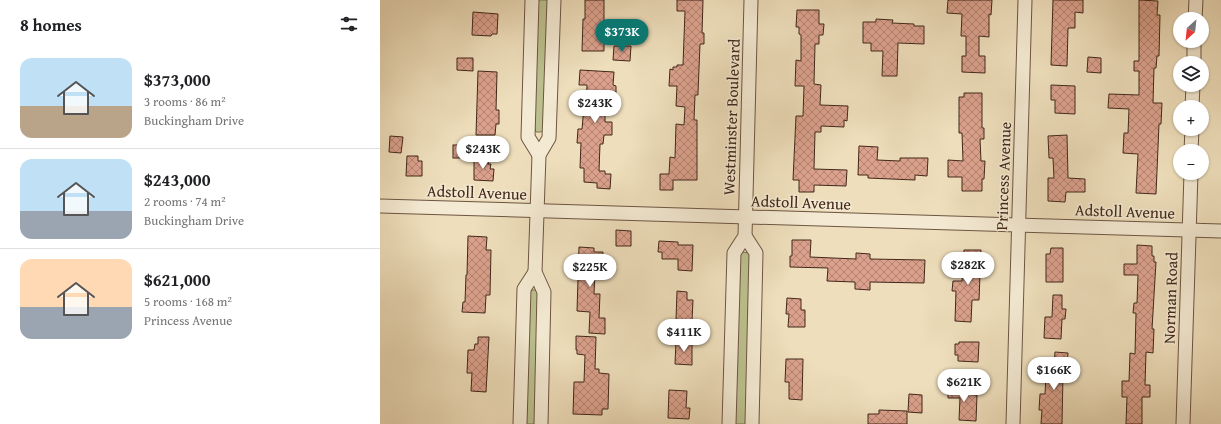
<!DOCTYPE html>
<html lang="en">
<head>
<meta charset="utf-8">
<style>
	:root { --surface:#fff; --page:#f6f6f6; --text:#202124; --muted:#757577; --line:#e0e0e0; --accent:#0f766e }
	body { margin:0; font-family:"Gentium Book Plus",serif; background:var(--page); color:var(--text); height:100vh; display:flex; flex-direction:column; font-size:15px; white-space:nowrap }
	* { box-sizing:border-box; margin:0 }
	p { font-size:13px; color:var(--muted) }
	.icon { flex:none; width:22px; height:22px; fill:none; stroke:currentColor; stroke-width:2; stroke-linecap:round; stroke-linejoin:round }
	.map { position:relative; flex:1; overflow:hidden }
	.panel { display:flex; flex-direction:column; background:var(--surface); width:380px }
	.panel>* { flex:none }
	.needle { width:26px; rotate:207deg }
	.buttons { position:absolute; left:793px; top:12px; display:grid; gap:8px }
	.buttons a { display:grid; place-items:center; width:36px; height:36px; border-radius:50%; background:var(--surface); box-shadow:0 1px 3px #0004; font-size:20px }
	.price { position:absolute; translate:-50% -34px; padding:0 9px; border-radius:14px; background:#fff; color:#222; font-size:13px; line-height:26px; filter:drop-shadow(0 1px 2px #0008) }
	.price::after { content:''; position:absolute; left:50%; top:24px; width:12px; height:9px; margin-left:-6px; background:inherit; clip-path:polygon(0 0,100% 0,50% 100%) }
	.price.on { background:var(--accent); color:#fff }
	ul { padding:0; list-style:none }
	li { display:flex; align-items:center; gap:12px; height:100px; padding:0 20px }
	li+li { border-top:1px solid var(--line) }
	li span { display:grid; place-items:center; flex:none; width:112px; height:80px; border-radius:12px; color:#555 }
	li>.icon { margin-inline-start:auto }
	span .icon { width:48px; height:48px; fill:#fffc; stroke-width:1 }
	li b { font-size:17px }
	h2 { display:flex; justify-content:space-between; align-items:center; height:48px; padding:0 20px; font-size:17px }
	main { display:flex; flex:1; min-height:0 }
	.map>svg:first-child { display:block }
</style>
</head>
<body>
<main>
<section class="panel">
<h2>8 homes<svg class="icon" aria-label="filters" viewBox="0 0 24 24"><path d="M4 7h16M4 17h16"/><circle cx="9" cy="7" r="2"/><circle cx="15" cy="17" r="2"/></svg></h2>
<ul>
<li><span style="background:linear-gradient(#bfe0f5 60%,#b9a48a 0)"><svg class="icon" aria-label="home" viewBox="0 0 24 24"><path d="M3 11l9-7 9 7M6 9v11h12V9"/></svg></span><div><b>$373,000</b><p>3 rooms · 86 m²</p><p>Buckingham Drive</p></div></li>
<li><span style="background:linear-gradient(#bfe0f5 65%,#9aa5b1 0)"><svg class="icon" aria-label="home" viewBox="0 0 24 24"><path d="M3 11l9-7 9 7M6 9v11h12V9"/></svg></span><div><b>$243,000</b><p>2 rooms · 74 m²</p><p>Buckingham Drive</p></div></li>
<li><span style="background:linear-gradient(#ffd9b3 60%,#9aa5b1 0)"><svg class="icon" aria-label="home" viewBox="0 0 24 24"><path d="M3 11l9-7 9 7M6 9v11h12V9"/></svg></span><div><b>$621,000</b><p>5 rooms · 168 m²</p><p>Princess Avenue</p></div></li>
</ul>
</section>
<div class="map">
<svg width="841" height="424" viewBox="0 0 841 424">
	<defs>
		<pattern id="building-cross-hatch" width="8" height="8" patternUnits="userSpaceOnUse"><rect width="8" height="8" fill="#dba18c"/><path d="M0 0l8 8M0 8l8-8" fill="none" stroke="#b38372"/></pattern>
	</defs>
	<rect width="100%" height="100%" fill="#eedebb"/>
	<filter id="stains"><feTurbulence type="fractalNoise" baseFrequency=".005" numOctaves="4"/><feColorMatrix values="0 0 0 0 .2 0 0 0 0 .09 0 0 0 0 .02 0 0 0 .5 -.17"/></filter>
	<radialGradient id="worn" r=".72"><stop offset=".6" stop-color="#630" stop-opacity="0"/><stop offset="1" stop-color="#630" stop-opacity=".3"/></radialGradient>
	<g fill="#bbc18e" stroke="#7e7454">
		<path d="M158 0H169L165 128 161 132H156L154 126Z"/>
		<path d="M362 252 369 253 372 257 366 424H354L359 256Z"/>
		<path d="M152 290H157L160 296 156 424H145L149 293Z"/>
	</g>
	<g fill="url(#building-cross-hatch)" stroke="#42271a">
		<path d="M205 0H224V51H202L203 19H205Z"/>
		<path d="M297 0H323L322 33H324V44H320L318 93V95H315L314 120H317V180H293V190H280V174H289L290 157 295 158 296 124 304 125 305 107 296 106 297 86H289L290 69 293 70V67H297V65H303L305 11H297Z"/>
		<path d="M568 0H612L611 15 609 14V37L599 36V56H605V73L582 72V56H586V36H581L582 14 567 13Z"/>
		<path d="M673 0H703V13L695 12V28H688L687 66 671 65Z"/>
		<path d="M759 0 778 1 777 15H780L779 56H777L776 68H774L773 103H782L781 124H779L776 194 756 193 758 154 743 153 744 133H748L749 109 728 108 729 94 759 95V71H754V61H759Z"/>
		<path d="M417 10H439V24H444L443 35H439V44H435L434 84 441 85 440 105 468 106 467 121 464 120V127L441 126V132H435L434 169 467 170 466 186 434 185V192H419V180H413L416 116H423L424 86H415L416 60 421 61V35L419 34V27H416Z"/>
		<path d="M93 12 118 14 117 34H112L111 36 92 35Z"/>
		<path d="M496 19 513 20 512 23 534 24V26H544V44L518 43 517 76H502L503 51H491V43H483V22H496Z"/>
		<path d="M234 46H251L250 61 233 60Z"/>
		<path d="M708 57 721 58V73L707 72Z"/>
		<path d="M77 58H93V71L77 70Z"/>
		<path d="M200 70 234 72 233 85 236 86V97H230V102H225V122H232V135H224L223 144H220L219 171H225V174H231L230 189 217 188V183L204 182V168H200L201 143H197L198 129H202L204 107 206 108 207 85H199Z"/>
		<path d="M98 71 117 72 116 110H119V124H116L115 135H96Z"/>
		<path d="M671 85 695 86V114L675 113V100H671Z"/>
		<path d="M584 93H602V128H604V139H600L601 161H605L604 179H602V191H582V177H568V160L583 161 582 133H579V97H584Z"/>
		<path d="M687 135 688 178 705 179V192H686L685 202 668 201V178H674L673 158H669L668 136Z"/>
		<path d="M10 136 23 137 21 153 9 152Z"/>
		<rect x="73" y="145" width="15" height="13"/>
		<path d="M479 146 498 147 497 160 520 161V158H548L547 176 535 175V180L488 178V175H478Z"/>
		<path d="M27 156H38V161H42V176H26Z"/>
		<path d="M94 159H109L108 164H111L110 169H114L113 181 94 180Z"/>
		<path d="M236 230 251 231V246H236Z"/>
		<path d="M88 236 107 237 106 250H111L110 295H106L105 313 82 312 83 302H85L86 275H87Z"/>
		<path d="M412 240H431L430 257 476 259V253L490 254V259L545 260 544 283 490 282V290L475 289V282L447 281 448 268 410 267V256H412Z"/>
		<path d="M279 241 298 242V245H313L312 271 298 270V259H282V252H278Z"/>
		<path d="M757 245 772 246V256H774V262H776L772 329H774L773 353 766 352 765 385H770V397H762V424H746L747 397H742V381H749L750 353 755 354 756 313H753L754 303H757L758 275H744V264H757Z"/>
		<path d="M199 247 214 248V252H223L222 271H215L214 294H220L219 318H225V334L209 333 210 312 197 311Z"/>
		<path d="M671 248H683V282H666V254H670Z"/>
		<path d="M584 250H601L599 300H592L591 322 575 321 576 291H572L573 281H582Z"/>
		<path d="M297 291 307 292V300H313L312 321 296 320Z"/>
		<path d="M673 295H682V309H686L685 319H682L681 339 664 338 665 317H672Z"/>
		<path d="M407 298 421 299V310H425V327H408L409 314H406Z"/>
		<path d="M196 336 216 337 215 369H219V373L229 374 228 409H222V415L193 414 194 382H204L205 355 197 354V350H196Z"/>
		<path d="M98 337H109L106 392 91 391 92 373H87L88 350H94L95 344H98Z"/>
		<path d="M296 341 312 342V365L295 364Z"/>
		<path d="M579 342H599L598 362 578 361V355H575V344H579Z"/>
		<path d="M675 352 688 353 687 365H690V375H683L682 424H661L662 410H659L660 394H665L666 375H669L670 365H674Z"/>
		<path d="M406 359H423L422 400 409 399V382H405Z"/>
		<path d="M568 386H582V394L597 395 596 421 579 420 580 398H568Z"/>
		<path d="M289 390 307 391 306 408H310L309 419 288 418Z"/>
		<path d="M529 394 542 395V413L528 412Z"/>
		<path d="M499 410 527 411V424H488V414H499Z"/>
	</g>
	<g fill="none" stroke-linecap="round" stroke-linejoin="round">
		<defs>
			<g id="minor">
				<path d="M152 0 148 137 159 155"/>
				<path d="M815 19 816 0"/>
				<path d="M814 63V41"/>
				<path d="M812 107 813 85"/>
				<path d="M811 151 812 129"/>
				<path d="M0 206 841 231"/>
				<path d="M365 236 376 253 372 424"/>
				<path d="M140 424 144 289 155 272"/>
				<path d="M161 424 164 292 155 272 159 155 169 138 174 0"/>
				<path d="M349 424 354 253 365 236 371 0"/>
				<path d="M633 424 645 0"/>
				<path d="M803 424 811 173"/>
			</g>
		</defs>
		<use href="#minor" stroke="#6d5542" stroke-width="15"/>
		<use href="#minor" stroke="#f4ead3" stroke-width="13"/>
	</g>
	<g text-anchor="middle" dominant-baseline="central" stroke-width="3" stroke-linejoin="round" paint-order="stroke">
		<g font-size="16" fill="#42271a" stroke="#f4ead3">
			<text transform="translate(351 117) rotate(-88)">Westminster Boulevard</text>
			<text transform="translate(623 176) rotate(-88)">Princess Avenue</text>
			<text transform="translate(97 192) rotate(2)">Adstoll Avenue</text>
			<text transform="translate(421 202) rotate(2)">Adstoll Avenue</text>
			<text transform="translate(745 211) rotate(2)">Adstoll Avenue</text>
			<text transform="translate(790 298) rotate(-88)">Norman Road</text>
		</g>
	</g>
	<rect width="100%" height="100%" filter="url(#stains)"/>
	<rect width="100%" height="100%" fill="url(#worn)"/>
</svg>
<div class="buttons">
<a><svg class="needle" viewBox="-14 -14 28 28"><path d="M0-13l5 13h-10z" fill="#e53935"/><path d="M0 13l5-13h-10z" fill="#757577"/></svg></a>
<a><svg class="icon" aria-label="layers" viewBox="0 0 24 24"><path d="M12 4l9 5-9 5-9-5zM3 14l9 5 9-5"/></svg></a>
<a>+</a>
<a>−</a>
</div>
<b class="price on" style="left:242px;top:53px">$373K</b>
<b class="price" style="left:215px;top:124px">$243K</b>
<b class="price" style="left:103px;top:170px">$243K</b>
<b class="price" style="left:588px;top:286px">$282K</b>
<b class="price" style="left:210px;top:288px">$225K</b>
<b class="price" style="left:304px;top:353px">$411K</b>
<b class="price" style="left:674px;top:391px">$166K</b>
<b class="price" style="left:584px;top:403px">$621K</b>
</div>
</main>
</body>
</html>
